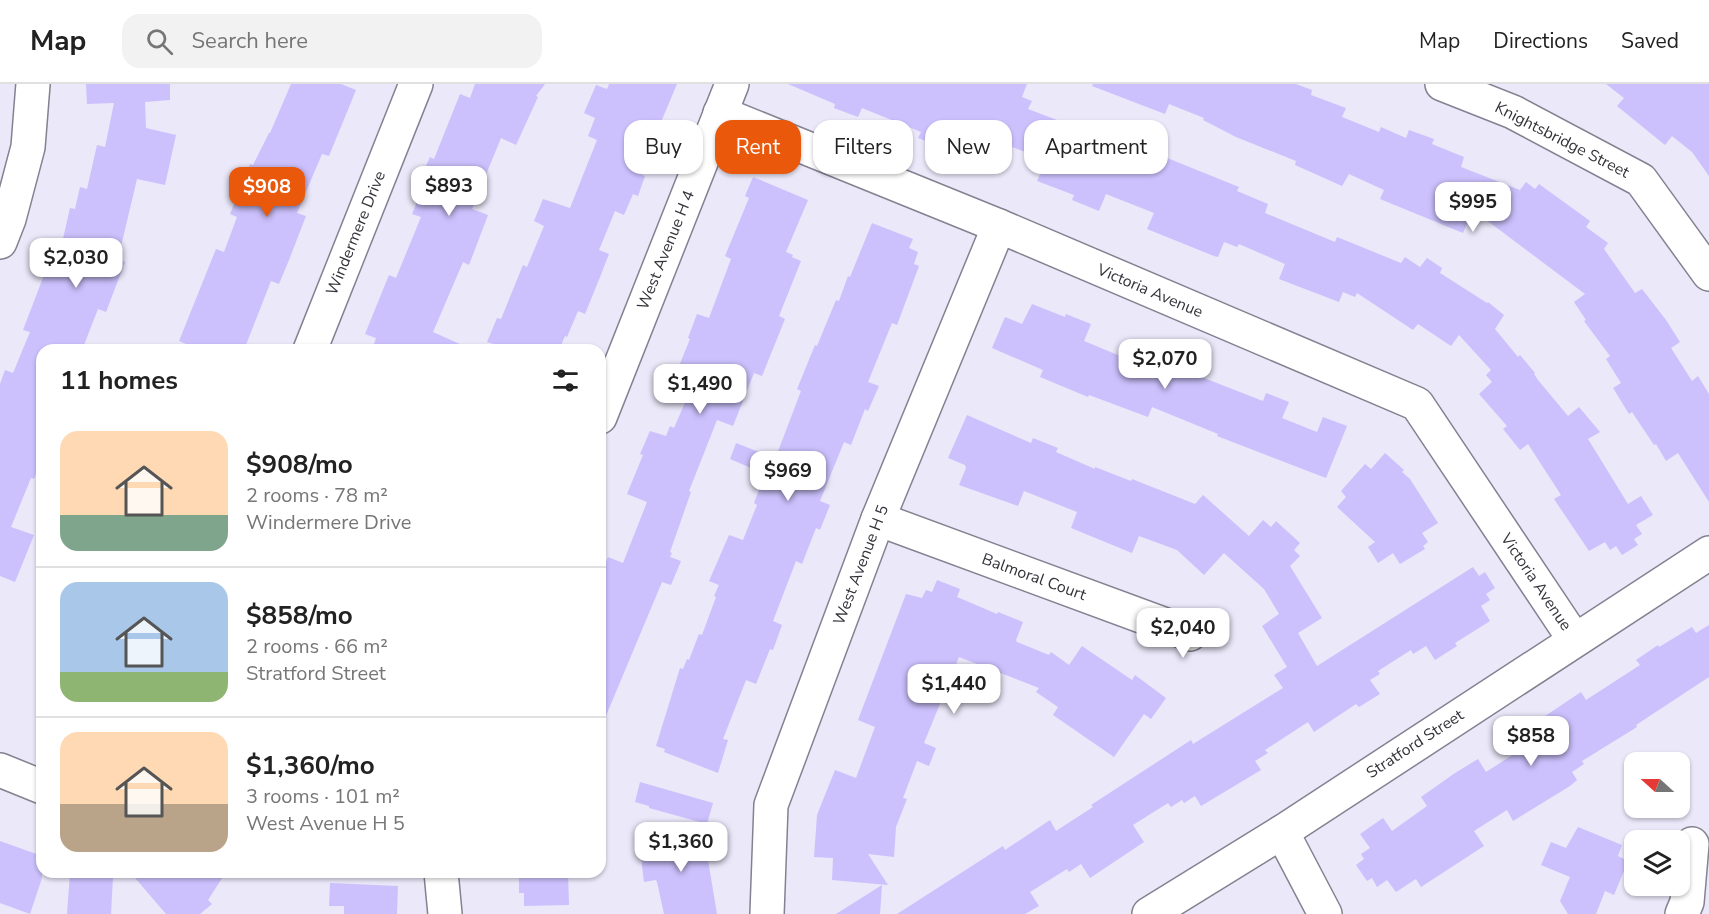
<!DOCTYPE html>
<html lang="en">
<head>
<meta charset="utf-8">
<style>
	:root { --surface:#fff; --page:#f2f2f2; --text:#222; --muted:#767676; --line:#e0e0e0; --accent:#ea580c }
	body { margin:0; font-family:"Nunito Sans",sans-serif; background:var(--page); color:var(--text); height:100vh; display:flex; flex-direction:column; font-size:22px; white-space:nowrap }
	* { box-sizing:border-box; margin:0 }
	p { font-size:20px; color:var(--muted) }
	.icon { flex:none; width:33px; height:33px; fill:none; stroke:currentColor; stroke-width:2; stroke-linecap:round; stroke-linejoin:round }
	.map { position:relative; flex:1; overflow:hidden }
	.side { position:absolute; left:36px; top:260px; width:570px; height:534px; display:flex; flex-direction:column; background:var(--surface); border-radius:18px; box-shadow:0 2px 4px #0004 }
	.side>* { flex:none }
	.guide { position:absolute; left:624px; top:36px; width:570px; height:54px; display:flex; gap:12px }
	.needle { width:39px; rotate:291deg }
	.fabs { position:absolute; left:1624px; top:668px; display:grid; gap:12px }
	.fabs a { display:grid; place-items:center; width:66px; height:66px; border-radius:12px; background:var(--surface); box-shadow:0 2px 4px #0004; font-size:30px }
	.price { position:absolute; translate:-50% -51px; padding:0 14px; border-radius:12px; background:#fff; color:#222; font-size:20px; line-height:39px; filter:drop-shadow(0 2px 3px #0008) }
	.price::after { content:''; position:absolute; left:50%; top:36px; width:18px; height:14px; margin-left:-9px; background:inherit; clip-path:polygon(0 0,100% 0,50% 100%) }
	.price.on { background:var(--accent); color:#fff }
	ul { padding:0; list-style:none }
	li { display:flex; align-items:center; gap:18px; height:150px; padding:0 24px }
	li+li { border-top:2px solid var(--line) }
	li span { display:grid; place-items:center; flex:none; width:168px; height:120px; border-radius:18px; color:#555 }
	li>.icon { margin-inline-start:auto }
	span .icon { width:72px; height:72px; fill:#fffc; stroke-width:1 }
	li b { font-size:26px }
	h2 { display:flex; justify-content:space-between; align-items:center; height:72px; padding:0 24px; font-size:26px }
	.tag { padding:0 21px; border-radius:18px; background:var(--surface); box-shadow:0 2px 4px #0004; font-size:21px; line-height:54px }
	.tag.on { background:var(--accent); color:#fff }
	header { display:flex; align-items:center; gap:36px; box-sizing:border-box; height:84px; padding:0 30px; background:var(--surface); border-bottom:2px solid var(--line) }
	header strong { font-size:28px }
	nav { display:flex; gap:33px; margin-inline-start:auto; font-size:21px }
	.search { width:420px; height:54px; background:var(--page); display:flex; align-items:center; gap:15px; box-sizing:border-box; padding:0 21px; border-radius:18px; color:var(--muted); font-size:22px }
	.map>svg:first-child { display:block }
</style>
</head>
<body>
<header>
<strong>Map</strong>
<div class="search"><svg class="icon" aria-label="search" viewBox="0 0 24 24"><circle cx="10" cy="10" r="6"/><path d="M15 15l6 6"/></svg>Search here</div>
<nav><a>Map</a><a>Directions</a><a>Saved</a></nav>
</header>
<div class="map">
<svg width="1709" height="830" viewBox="0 0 1709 830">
	<rect width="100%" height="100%" fill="#eae8f9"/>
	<g fill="#ccc1fd">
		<path d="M86 0H170V16L145 18 146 44 176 51 165 101 137 95 118 175 125 178 106 228 98 225 82 266H42V373L34 395 31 394 11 443 34 451 15 498 0 492V300L5 286 13 289 30 248 23 246 49 178 57 181 70 124 75 125 80 103 87 105 97 61 105 63 114 19 87 20Z"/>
		<path d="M291 0H341L356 6 329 72 322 70 297 129 306 132 289 176 279 200 271 197 244 266H200L179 257 216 165 224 168 237 133 230 130 250 80 253 81 269 49H270Z"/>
		<path d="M475 0H545L536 12 538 13 516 61 501 54 472 125 488 131 469 181 463 178 433 248 473 266H372L376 254 365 250 389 191 396 194 421 133 412 130 426 95 421 93 430 73 434 75 460 10 470 14Z"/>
		<path d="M609 0H677L656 50 650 48 634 87 645 92 638 112 633 110 624 131 615 127 599 166 609 170 600 193 585 230 578 227 567 253 565 252 559 266H495L497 261 487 258 497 234 501 235 523 181 527 183 544 142 534 137 543 115 570 124 597 56 588 52 595 34 584 29 596 1 607 5Z"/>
		<path d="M788 0H1027L1022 13 1032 17 1028 25 1099 52 1102 45 1146 63 1145 65 1239 103 1237 107 1268 120 1265 129 1335 158 1337 153 1401 179 1405 173 1420 183 1427 174 1442 184 1440 189 1487 219 1488 218 1504 231 1495 245 1518 273 1520 271 1535 289 1534 290 1538 296 1568 332 1579 323 1600 348 1588 355 1628 420 1641 412 1653 431 1636 441 1642 450 1634 455 1638 461 1622 471 1616 462 1610 466 1605 458 1589 467 1554 415 1561 411 1528 360 1520 366 1503 345 1507 342 1479 310 1492 298 1486 291 1491 286 1459 251 1451 262 1418 240 1413 246 1357 209 1355 213 1343 208 1339 218 1279 195 1285 180 1239 160 1237 163 1224 158 1218 173 1214 172 1147 145 1154 129 1106 110 1099 127 1072 116 1074 111 1037 97 1046 76 1002 59 1000 63 995 61 988 80 918 54 921 48 862 24 858 33 834 24 835 20Z"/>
		<path d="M1093 0H1296L1312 6 1311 11 1346 24 1342 33 1379 48 1381 43 1406 54 1409 46 1434 55 1432 60 1464 73 1461 83 1520 106 1526 98 1535 105 1539 100 1590 137 1586 143 1608 159 1604 165 1635 209 1642 205 1666 236 1680 258 1671 264 1692 297 1698 292 1709 310V418L1678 369 1666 377 1656 360 1654 361 1632 328 1629 330 1613 304 1621 299 1606 275 1610 272 1584 237 1586 236 1574 218 1585 210 1473 126 1463 149 1380 115 1384 106 1349 90 1342 102 1295 81 1296 77 1236 53 1203 36 1204 34 1169 20 1165 30 1092 2Z"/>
		<path d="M1606 0H1709V92L1692 68 1672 52 1665 61 1617 22 1624 14Z"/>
		<path d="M753 93 808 116 786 168 793 171 792 173 801 177 779 232 785 235 762 292 754 289 733 342 717 336 689 407 691 408 670 468 672 469 670 473 681 477 671 501 662 498 600 646V492L608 473 623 479 647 418 627 410 643 371 640 370 650 347 666 352 670 342 674 344 690 307 672 299 690 255 688 254 697 230 709 234 731 175 725 172 749 114 745 112Z"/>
		<path d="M872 139 913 155 909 164 918 168 914 180 919 182 897 241 892 239 868 298 879 302 868 327 865 325 851 361 844 358 820 417 830 421 820 446 816 444 802 480 796 477 773 537 782 541 773 566 770 565 756 600 746 596 723 655 728 656 718 689 664 668 665 665 656 662 680 584 683 585 687 575 689 576 699 550 702 551 716 513 714 512 719 501 709 497 729 451 743 456 757 421 754 419 765 390 730 375 736 359 772 373 774 368 777 370 801 307 797 305 815 261 817 262 836 216 839 217 848 192 850 193Z"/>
		<path d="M1032 220 1065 233 1066 230 1091 240 1084 257 1137 279 1143 262 1207 287 1204 294 1263 317 1266 309 1289 318 1282 334 1317 348 1323 333 1347 342 1326 394 1217 352 1218 350 1152 323 1148 333 1089 311 1088 313 1040 293 1043 286 992 264 1005 233 1022 240Z"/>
		<path d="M967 331 1031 359 1033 354 1058 364 1056 368 1095 385V383L1131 397 1132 395 1195 420 1203 411 1249 452 1263 436 1271 443 1276 437 1300 459 1294 466 1300 472 1290 482 1322 534 1298 549 1317 582 1473 483 1479 492 1485 488 1495 504 1486 510 1490 516 1481 522 1490 537 1455 559 1457 562 1435 576 1426 562 1413 570 1411 566 1378 587 1380 590 1370 596 1380 610 1359 623 1356 620 1314 648 1308 638 1265 666 1268 669 1255 677 1261 686 1201 722 1195 712 1184 719 1182 716 1171 723 1168 719 1133 741 1144 758 1090 794 1081 780 1069 788 1067 785 1030 808 1039 822 1025 830H897L1003 762 1005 766 1050 736 1056 747 1093 723 1091 721 1191 656 1193 660 1283 604 1274 591 1287 583 1262 542 1279 530 1264 505 1224 469 1204 491 1177 466 1139 452 1132 469 1071 444 1077 428 1024 407 1018 422 959 401 966 384 965 381 948 374Z"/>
		<path d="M1385 369 1404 386 1402 388 1410 395 1438 439 1422 449 1428 458 1423 462 1425 465 1400 480 1393 469 1378 479 1368 463 1375 458 1337 423 1346 413 1341 407 1365 380 1371 385Z"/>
		<path d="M937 496 960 505 957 513 997 530 998 528 1023 538 1016 556 1017 558 1049 571 1051 568 1069 581 1082 562 1132 596 1135 591 1166 614 1151 635 1144 630 1114 673 1053 631 1058 623 1036 608 1039 604 959 573 924 659 936 664 929 682 917 677 903 714 907 715 896 743 894 773 868 770 888 801 832 796 833 774 814 773 817 731 835 686 856 694 875 643 858 636 906 510 922 514 926 506 932 508Z"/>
		<path d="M1709 541V593L1636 641 1637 643 1582 677 1584 680 1572 688 1577 696 1570 702 1513 737 1507 726 1474 747 1484 762 1421 803 1416 795 1396 808 1387 796 1377 803 1372 794 1367 797 1356 781 1364 775 1361 770 1370 764 1360 750 1383 734 1392 747 1427 722 1421 713 1455 689 1478 675 1486 688 1525 663 1523 660 1535 653 1529 643 1560 622 1581 608 1586 616 1640 581 1636 576 1658 561 1659 563 1692 543 1696 549Z"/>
		<path d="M640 698 713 719 707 740 649 724V722L635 718Z"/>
		<path d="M1578 743 1622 761 1618 772 1628 777 1614 811 1605 807 1596 830H1568L1560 817 1570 793 1541 781 1551 758 1566 764Z"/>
		<path d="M710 749 713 769 707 770 717 830H664L657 798 656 796 644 798 639 758Z"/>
		<path d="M0 757 42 772V794L30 830 0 819Z"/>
		<path d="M70 788H92L91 792 113 793 111 830H67Z"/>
		<path d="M130 788H226L208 816 212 820 200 830H166Z"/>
		<path d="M519 788H568L569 821 524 822V809H519Z"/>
		<path d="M330 799 398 802 397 830H344V822H329Z"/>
		<path d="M882 801 880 830H836Z"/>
	</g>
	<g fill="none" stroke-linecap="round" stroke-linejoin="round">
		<defs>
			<g id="minor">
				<path d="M1442 0 1513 28 1641 96 1709 190"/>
				<path d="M720 29 999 142 1417 320 1574 555"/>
				<path d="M0 158 9 135 28 63 33 0"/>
				<path d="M310 266 416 0"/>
				<path d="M600 333 732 0"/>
				<path d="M878 435 1190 550"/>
				<path d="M0 686 42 703"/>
				<path d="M1282 748 1325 830"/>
				<path d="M441 788 445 830"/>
				<path d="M767 830 771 721 878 435 999 142"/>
				<path d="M1149 830 1282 748 1709 469"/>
				<path d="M1682 830 1687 818 1692 760"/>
			</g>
		</defs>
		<use href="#minor" stroke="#848191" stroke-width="36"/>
		<use href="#minor" stroke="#fff" stroke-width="33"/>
	</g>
	<g text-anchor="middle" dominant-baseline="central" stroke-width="5" stroke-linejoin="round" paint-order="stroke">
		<g font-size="16" fill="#34333a" stroke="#fff">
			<text transform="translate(1562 56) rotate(27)">Knightsbridge Street</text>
			<text transform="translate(356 149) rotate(-68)">Windermere Drive</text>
			<text transform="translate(666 166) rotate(-68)">West Avenue H 4</text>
			<text transform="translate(1150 207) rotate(23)">Victoria Avenue</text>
			<text transform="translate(861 481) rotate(-69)">West Avenue H 5</text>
			<text transform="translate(1034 493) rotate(20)">Balmoral Court</text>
			<text transform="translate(1536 498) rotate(56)">Victoria Avenue</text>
			<text transform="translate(1415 660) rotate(-33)">Stratford Street</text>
		</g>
	</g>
</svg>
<div class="fabs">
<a><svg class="needle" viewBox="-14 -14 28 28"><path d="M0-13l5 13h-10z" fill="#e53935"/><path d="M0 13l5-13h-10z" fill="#767676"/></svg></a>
<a><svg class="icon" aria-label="layers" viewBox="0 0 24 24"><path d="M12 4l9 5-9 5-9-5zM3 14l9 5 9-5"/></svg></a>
</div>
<b class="price" style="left:449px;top:133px">$893</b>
<b class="price on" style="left:267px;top:134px">$908</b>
<b class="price" style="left:1473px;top:149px">$995</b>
<b class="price" style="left:76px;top:205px">$2,030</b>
<b class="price" style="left:1165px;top:306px">$2,070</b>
<b class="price" style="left:700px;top:331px">$1,490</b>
<b class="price" style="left:788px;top:418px">$969</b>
<b class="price" style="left:1183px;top:575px">$2,040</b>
<b class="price" style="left:954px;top:631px">$1,440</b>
<b class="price" style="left:1531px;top:683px">$858</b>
<b class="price" style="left:681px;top:789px">$1,360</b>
<div class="guide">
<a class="tag">Buy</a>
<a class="tag on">Rent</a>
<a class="tag">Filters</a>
<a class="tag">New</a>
<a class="tag">Apartment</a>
</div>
<section class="side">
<h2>11 homes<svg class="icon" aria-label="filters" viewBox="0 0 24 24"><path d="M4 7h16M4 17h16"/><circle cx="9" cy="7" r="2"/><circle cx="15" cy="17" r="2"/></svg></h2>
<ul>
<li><span style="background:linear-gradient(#ffd9b3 70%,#7fa58c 0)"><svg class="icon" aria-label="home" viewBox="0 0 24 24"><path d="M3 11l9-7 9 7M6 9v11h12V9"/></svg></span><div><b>$908/mo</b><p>2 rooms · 78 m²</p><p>Windermere Drive</p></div></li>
<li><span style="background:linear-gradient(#a9c7e8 75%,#8fb573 0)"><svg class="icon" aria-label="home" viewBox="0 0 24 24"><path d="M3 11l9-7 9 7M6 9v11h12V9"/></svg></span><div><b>$858/mo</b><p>2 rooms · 66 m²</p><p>Stratford Street</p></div></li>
<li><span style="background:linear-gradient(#ffd9b3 60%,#b9a48a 0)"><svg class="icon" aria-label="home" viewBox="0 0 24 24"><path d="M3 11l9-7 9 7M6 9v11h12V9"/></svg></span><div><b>$1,360/mo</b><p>3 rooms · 101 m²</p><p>West Avenue H 5</p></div></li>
</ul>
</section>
</div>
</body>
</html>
